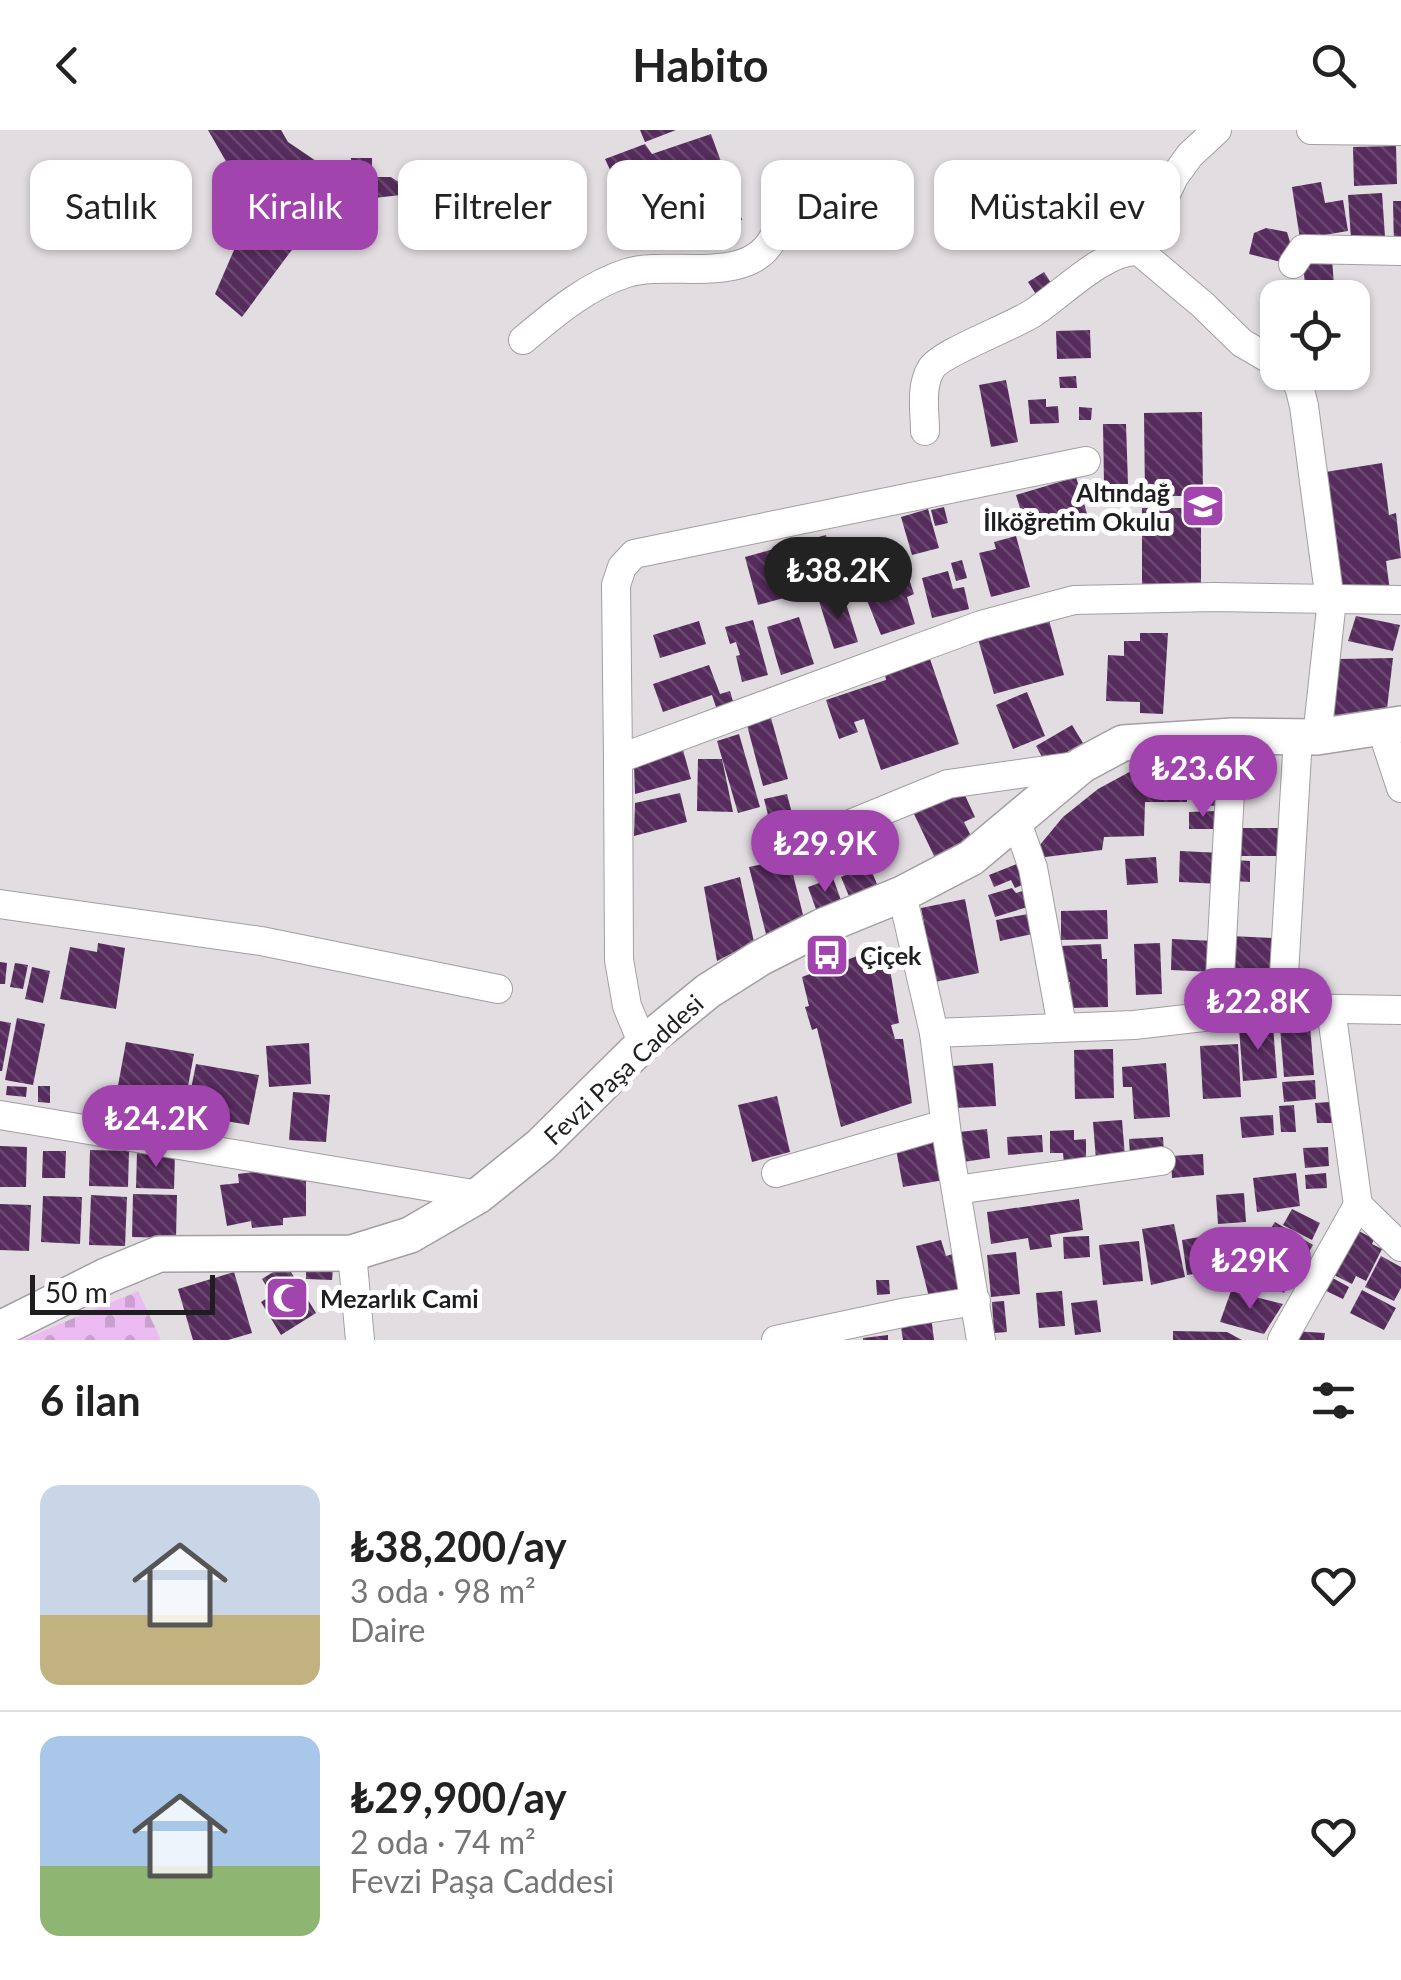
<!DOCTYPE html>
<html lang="tr">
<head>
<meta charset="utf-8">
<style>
	:root { --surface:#fff; --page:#f2f2f2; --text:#222; --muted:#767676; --line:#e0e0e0; --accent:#a144ae }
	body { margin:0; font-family:Lato,sans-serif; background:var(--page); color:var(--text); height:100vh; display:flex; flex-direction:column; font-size:38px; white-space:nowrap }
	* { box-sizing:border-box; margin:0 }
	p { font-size:32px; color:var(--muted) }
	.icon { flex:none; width:55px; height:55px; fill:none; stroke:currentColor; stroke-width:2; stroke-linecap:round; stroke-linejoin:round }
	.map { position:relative; height:1210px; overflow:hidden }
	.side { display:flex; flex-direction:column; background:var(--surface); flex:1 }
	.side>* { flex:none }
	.guide { position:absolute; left:30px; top:30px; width:1342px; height:90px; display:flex; gap:20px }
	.controls { position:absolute; left:1260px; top:150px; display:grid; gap:20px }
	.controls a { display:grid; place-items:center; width:110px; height:110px; border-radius:20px; background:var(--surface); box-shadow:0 2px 8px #0004; font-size:50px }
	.scale { position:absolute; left:30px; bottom:25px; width:185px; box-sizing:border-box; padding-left:10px; border:5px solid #1e1d1f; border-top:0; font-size:28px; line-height:35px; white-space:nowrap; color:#1e1d1f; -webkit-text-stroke:8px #fff; paint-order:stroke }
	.price { position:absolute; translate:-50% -85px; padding:0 22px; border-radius:35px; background:var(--accent); color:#fff; font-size:32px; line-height:65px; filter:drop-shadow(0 2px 5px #0008) }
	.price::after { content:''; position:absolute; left:50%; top:60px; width:30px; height:22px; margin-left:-15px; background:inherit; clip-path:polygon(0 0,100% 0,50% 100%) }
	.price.selected { background:#222; color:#fff }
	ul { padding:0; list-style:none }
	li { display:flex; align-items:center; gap:30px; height:250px; padding:0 40px }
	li+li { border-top:2px solid var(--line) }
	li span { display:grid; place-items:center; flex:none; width:280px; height:200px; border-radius:20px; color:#555 }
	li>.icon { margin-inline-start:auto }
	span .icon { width:120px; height:120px; fill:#fffc; stroke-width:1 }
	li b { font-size:42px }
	h2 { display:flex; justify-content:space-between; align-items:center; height:120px; padding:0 40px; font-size:42px }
	.pill { padding:0 35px; border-radius:20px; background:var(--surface); box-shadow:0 2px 8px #0004; font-size:35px; line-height:90px }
	.pill.selected { background:var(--accent); color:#fff }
	header { display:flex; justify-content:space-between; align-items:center; height:130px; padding:0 40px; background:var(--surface); font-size:45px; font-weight:700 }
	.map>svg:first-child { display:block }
</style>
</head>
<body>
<header><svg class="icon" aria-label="back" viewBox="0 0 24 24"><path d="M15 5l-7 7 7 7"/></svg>Habito<svg class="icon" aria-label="search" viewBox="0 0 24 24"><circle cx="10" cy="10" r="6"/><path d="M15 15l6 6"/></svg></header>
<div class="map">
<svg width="1401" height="1210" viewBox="0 0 1401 1210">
	<defs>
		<pattern id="cemetery-stones" width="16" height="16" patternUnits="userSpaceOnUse" patternTransform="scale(2.5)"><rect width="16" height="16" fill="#ecbbf2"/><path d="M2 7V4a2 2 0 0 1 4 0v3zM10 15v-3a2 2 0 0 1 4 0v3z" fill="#caa0cf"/></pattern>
		<pattern id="building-back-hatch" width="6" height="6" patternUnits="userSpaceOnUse" patternTransform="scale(2.5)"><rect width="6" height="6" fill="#562c5d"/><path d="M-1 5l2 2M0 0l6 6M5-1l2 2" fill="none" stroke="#6a4970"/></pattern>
	</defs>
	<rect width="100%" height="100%" fill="#e1dde1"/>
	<path fill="url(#cemetery-stones)" d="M138 1161 161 1210H22Z"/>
	<g fill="url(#building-back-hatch)">
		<path d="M208 0H281L288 12 325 37H351V28H372V47H391L400 53 401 65 374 68 376 85 326 91 291 121 242 187 215 164 234 120 239 54Z"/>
		<path d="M640 0H676L645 12Z"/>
		<path d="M711 4 742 90 714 98 670 96 649 87 632 76 618 57 605 29 645 14 652 24Z"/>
		<path d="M1396 16 1397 54 1354 56 1353 17Z"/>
		<path d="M1321 52 1325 73 1343 70 1348 101 1300 109 1292 57Z"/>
		<path d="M1382 63 1385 107 1351 109 1348 65Z"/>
		<path d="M1393 71H1401V117L1394 118Z"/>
		<path d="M1266 98 1287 102 1290 112 1285 133 1249 124 1254 103Z"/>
		<path d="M1332 129 1335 168H1306L1303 132Z"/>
		<path d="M1044 142 1057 162 1041 172 1028 152Z"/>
		<path d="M1090 200 1091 228 1057 229 1056 201Z"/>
		<path d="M1076 246 1077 258H1060L1059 247Z"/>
		<path d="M1006 250 1018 312 991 317 979 255Z"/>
		<path d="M1046 269V277L1058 276 1059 293 1030 294 1028 270Z"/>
		<path d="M1079 277 1092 278 1091 290H1079Z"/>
		<path d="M1202 282 1203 366H1145L1144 283Z"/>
		<path d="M1103 294H1126L1128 354H1104Z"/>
		<path d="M1382 333 1389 385 1396 383 1401 428 1386 431 1390 461 1342 467 1319 343Z"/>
		<path d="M1076 347 1088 387 1028 405 1016 365Z"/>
		<path d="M944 377 948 393 935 396 931 380Z"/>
		<rect x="1142" y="378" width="59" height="85"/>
		<path d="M928 379 939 418 912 425 901 387Z"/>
		<path d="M826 405 839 454 806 463 793 414Z"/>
		<path d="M1016 406 1030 457 991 467 979 423 996 419 994 412Z"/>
		<path d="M778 418 791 466 758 475 745 427Z"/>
		<path d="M962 430 967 448 956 451 951 433Z"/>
		<path d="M948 441 953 459 964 457 969 479 932 488 922 448Z"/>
		<path d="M907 443 914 464 907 467 915 494 881 505 862 458Z"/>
		<path d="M843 464 858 512 834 519 819 471Z"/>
		<path d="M1356 486 1400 495 1393 521 1348 511Z"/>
		<path d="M799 487 814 534 781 545 767 497Z"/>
		<path d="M753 490 768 545 742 552 736 526 740 525 736 512 730 514 725 497Z"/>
		<path d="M1049 490 1064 545 994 564 978 509Z"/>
		<path d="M699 491 706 514 660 528 653 505Z"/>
		<path d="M1140 503H1168L1163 584 1140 583V572L1106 571 1108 525 1124 526V511H1140Z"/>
		<path d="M922 526 924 531 930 529 959 614 881 640 864 589 854 592 858 602 839 609 826 570 886 550 885 544Z"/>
		<path d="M1393 528 1386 587H1330L1339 529Z"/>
		<path d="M709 535 720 564 730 561 735 578 718 583 712 565 663 582 653 554Z"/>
		<path d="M1027 562 1045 606 1013 619 996 575Z"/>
		<path d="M771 588 788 649 763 656 747 595Z"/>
		<path d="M1072 595 1083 613 1046 634 1036 616Z"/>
		<path d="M739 604 760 677 738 683 717 611Z"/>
		<path d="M683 620 691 649 635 664 634 633Z"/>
		<path d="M1196 628H1221L1220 676 1195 675Z"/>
		<path d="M698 629H722L733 682 697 681Z"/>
		<path d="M1172 629 1171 633H1187V672H1145L1144 706 1104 707 1102 720 1037 728 1034 722 1063 687 1098 659 1133 640Z"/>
		<path d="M963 661 975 687 964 692 973 710 935 728 914 684 930 677 927 671Z"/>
		<path d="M680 663 687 692 634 706 635 673Z"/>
		<path d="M787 664 798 707 775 713 764 669Z"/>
		<path d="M1217 681 1218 699H1189V682Z"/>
		<rect x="1237" y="698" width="43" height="28"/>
		<path d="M1180 721 1222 723V754L1179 752Z"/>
		<path d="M1156 727 1158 753 1127 755 1125 729Z"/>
		<path d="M789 728 804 789 767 808 749 737Z"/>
		<path d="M1234 730 1250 731V752L1233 751Z"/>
		<path d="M1019 733 1027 753 1015 758 1011 750 994 757 989 745Z"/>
		<path d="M869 735 879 759 851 771 841 747Z"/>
		<path d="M740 747 754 812 717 831 704 757Z"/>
		<path d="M833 748 842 773 817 782 808 757Z"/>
		<path d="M1012 758 1016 763 1029 759 1034 775 995 787 988 765Z"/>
		<path d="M965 769 979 843 935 852 921 778Z"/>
		<path d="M1107 780 1108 809 1061 810V781Z"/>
		<path d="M1033 783 1037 803 1000 811 996 790Z"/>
		<path d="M1231 806 1272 808 1269 862 1228 860Z"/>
		<path d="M1172 809 1214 811 1213 842 1171 840Z"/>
		<path d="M98 813 125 818 116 879 60 869 70 817 97 822Z"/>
		<path d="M1160 813 1162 864 1136 865 1134 814Z"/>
		<path d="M1101 814 1102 829H1107L1108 877 1071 878 1070 852H1062L1061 816Z"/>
		<path d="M886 815 899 893 891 895 895 909H903L912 973 841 997 817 898 812 900 805 877 809 876 802 847Z"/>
		<path d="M0 832 7 833 5 854H0Z"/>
		<path d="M15 833 28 835 23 859 10 857Z"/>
		<path d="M32 837 50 841 43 873 25 869Z"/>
		<path d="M17 888 45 894 33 955 5 950Z"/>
		<path d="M0 891 11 893 2 941H0Z"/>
		<path d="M1310 895 1314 945 1284 947 1280 897Z"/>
		<path d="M1273 896 1277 948 1243 951 1239 898Z"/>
		<path d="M126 912 194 924 183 983 115 972Z"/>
		<path d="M309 913 311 954 269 957 266 916Z"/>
		<path d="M1238 914 1241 967 1203 969 1200 916Z"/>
		<path d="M1113 919 1114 968 1075 969 1074 920Z"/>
		<path d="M993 933 996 976 956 978 953 936Z"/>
		<path d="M1166 933 1170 987 1134 989 1132 957H1123L1122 937Z"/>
		<path d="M196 934 259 945 249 995 186 984Z"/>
		<path d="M1315 950 1316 969 1284 972 1282 952Z"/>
		<path d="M7 956 27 957 26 967 6 965Z"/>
		<path d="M38 956H50V973L38 972Z"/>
		<path d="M293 962 330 965 326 1012 289 1010Z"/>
		<path d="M777 966 790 1022 752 1032 738 975Z"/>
		<path d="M1330 972 1332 993H1317L1315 973Z"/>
		<path d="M1294 975 1296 1002H1281L1279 976Z"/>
		<path d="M1273 985 1274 1005 1242 1008 1240 987Z"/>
		<path d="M1122 990 1125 1027 1096 1030 1093 992Z"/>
		<path d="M987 999 990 1028 963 1032 959 1002Z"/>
		<path d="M1074 1000V1010L1086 1009V1034H1064L1063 1023H1050V1001Z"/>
		<path d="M1042 1005 1043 1022 1008 1025 1007 1007Z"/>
		<path d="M1163 1007 1164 1023 1130 1025 1129 1009Z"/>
		<path d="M938 1012 944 1050 903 1057 896 1019Z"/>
		<path d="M0 1016 27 1017 26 1057H0Z"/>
		<path d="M1328 1017 1329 1036 1305 1038 1303 1018Z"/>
		<path d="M90 1020 129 1021 128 1057 89 1056Z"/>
		<path d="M43 1021H66L65 1048H42Z"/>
		<path d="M137 1022 175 1023 174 1059 136 1058Z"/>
		<path d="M1203 1024 1204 1045 1172 1048 1171 1026Z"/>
		<path d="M284 1038 306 1042V1086L283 1088V1095L252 1098 251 1091 227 1096 220 1055 239 1053 238 1044Z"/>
		<path d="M1296 1043 1300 1076 1257 1082 1253 1048Z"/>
		<path d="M1326 1043 1327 1058 1306 1059 1305 1045Z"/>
		<path d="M1244 1063 1246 1092 1218 1094 1216 1065Z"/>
		<path d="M133 1064 177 1065 176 1108 132 1107Z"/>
		<path d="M91 1065 127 1067 125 1116 89 1115Z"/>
		<path d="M43 1066 82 1067 80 1114 41 1112Z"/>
		<path d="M1079 1069 1083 1100 1050 1105 1052 1117 1030 1120 1028 1108 991 1114 987 1082Z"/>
		<path d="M0 1074 31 1075 29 1121 0 1120Z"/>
		<path d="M1292 1079 1320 1093 1312 1110 1283 1095Z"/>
		<path d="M1275 1092 1313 1115 1299 1138 1261 1114Z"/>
		<path d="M1174 1094 1185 1147 1151 1155 1142 1099Z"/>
		<path d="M1353 1098 1374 1109 1372 1114 1382 1119 1366 1151 1356 1146 1352 1154 1330 1143Z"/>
		<path d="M1211 1105 1216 1141 1187 1145 1182 1110Z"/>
		<path d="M1089 1106 1090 1127 1064 1129 1063 1107Z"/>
		<path d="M941 1110 946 1126 957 1123 966 1162 930 1171 916 1116Z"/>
		<path d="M1139 1111 1143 1151 1103 1155 1099 1115Z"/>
		<path d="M1016 1122 1020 1164 991 1167 987 1125Z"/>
		<path d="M1381 1126 1401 1137V1158L1394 1171 1365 1157Z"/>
		<path d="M1258 1127 1293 1143 1284 1163 1249 1146Z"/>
		<path d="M286 1134 316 1183 281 1205 261 1172 272 1165 262 1149Z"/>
		<path d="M306 1139H333L332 1150 306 1149Z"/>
		<path d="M234 1142 252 1203 228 1210H193L178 1159Z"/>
		<path d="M1329 1146 1349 1157 1343 1169 1322 1159Z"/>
		<path d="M876 1150H889L890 1164 877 1165Z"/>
		<path d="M1362 1160 1396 1178 1384 1200 1350 1183Z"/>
		<path d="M1062 1161 1065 1196 1039 1198 1036 1163Z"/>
		<path d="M1231 1161 1283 1174 1264 1204 1220 1192Z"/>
		<path d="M1097 1170 1101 1202 1075 1205 1071 1173Z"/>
		<path d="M1004 1171 1007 1202 994 1203 992 1172Z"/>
		<path d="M931 1186 934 1210H903L900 1191Z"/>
		<path d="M1173 1201 1227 1202 1242 1210H1173Z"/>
		<path d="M1292 1201 1325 1203 1324 1210H1288Z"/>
		<path d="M888 1205V1210H863V1208Z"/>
	</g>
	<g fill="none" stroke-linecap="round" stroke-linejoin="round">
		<defs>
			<g id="minor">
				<path d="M1311 0 1401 1"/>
				<path d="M1139 121 1203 175 1242 213 1278 234"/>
				<path d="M1293 134 1303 119 1401 121"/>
				<path d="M523 210C554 184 588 155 627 143 672 129 754 159 776 102 781 89 780 70 782 56"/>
				<path d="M1289 242 1299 256 1304 276 1331 479 1317 607"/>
				<path d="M925 301C925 282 920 257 931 239 940 223 1012 197 1033 183 1061 165 1105 119 1139 121L1174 47 1190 25 1217 0"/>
				<path d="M1086 331 634 424 622 437 616 455 618 629 981 495 1074 470 1214 467 1401 470"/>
				<path d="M1381 597 1401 658"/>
				<path d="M618 629 619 830 627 876 643 914"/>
				<path d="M1017 692 1033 738 1062 896"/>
				<path d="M782 722 948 654 1082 635"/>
				<path d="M902 764 934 903 948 1013 981 1210"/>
				<path d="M0 774 261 811 498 859"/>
				<path d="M1282 878 1298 607"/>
				<path d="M1331 879 1358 1075 1401 1117"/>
				<path d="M1218 885 1233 606"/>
				<path d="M934 903 1134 895 1282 878 1401 880"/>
				<path d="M0 985 479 1065"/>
				<path d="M776 1043 945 994"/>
				<path d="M956 1060 1161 1031"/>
				<path d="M352 1123 360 1210"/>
				<path d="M776 1210 907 1182 976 1171"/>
				<path d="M1282 1210 1358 1075"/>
			</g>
			<path id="tertiary" d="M0 1199 106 1146 159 1124 352 1123 410 1105 479 1065 541 1015 643 914 708 861 760 828 821 797 902 764 971 728 1082 635 1123 613 1233 606 1317 607 1401 594"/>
		</defs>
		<use href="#minor" stroke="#a29ea2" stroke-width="30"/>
		<use href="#tertiary" stroke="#a29ea2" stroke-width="38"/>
		<use href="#minor" stroke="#fff" stroke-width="28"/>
		<use href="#tertiary" stroke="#fff" stroke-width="35"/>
	</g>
	<defs>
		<symbol id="school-square" viewBox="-11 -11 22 22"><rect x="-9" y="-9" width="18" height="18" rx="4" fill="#a144ae" stroke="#fff"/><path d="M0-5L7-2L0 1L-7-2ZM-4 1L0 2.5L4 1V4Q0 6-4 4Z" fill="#fff"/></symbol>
		<symbol id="bus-square" viewBox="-11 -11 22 22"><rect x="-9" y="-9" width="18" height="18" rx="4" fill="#a144ae" stroke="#fff"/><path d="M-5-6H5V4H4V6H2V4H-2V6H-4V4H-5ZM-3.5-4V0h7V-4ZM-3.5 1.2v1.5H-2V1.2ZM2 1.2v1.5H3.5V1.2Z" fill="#fff"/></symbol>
		<symbol id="mosque-square" viewBox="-11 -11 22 22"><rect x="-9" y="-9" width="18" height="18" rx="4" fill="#a144ae" stroke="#fff"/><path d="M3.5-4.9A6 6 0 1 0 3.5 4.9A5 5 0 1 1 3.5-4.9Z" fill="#fff"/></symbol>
	</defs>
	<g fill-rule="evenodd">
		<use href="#school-square" x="1178" y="351" width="50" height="50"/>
		<use href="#bus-square" x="802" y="800" width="50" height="50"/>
		<use href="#mosque-square" x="262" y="1143" width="50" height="50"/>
	</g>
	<g text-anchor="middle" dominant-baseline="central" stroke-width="10" stroke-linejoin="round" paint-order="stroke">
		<g font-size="25" font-weight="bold" fill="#1e1d1f" stroke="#fff" text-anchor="start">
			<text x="1170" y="362" text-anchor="end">Altındağ<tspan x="1170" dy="29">İlköğretim Okulu</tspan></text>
			<text x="860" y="825">Çiçek</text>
			<text x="320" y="1168">Mezarlık Cami</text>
		</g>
		<g font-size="25" fill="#1e1d1f" stroke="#fff">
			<text transform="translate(623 939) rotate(-43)">Fevzi Paşa Caddesi</text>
		</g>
	</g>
</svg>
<div class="controls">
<a><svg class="icon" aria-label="locate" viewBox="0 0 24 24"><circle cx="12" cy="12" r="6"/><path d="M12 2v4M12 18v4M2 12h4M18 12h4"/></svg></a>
</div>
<div class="scale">50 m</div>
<b class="price selected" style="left:838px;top:492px">₺38.2K</b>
<b class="price" style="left:1203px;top:690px">₺23.6K</b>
<b class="price" style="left:825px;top:765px">₺29.9K</b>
<b class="price" style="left:1258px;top:923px">₺22.8K</b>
<b class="price" style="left:156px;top:1040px">₺24.2K</b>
<b class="price" style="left:1250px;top:1182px">₺29K</b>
<div class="guide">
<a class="pill">Satılık</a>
<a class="pill selected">Kiralık</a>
<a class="pill">Filtreler</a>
<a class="pill">Yeni</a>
<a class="pill">Daire</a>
<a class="pill">Müstakil ev</a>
</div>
</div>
<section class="side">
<h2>6 ilan<svg class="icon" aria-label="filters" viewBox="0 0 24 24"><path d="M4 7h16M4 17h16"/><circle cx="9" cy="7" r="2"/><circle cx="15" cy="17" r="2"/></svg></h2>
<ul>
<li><span style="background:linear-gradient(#c9d6e8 65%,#c2b280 0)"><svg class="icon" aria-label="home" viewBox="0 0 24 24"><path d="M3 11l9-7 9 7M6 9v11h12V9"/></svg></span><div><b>₺38,200/ay</b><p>3 oda · 98 m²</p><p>Daire</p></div><svg class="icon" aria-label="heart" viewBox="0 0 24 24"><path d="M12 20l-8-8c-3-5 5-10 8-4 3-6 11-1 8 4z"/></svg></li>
<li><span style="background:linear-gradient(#a9c7e8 65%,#8fb573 0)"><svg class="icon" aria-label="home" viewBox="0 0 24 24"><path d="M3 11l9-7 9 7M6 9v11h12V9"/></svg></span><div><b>₺29,900/ay</b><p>2 oda · 74 m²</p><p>Fevzi Paşa Caddesi</p></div><svg class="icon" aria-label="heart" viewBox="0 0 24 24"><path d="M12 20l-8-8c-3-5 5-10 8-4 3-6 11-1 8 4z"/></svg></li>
</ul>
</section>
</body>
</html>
